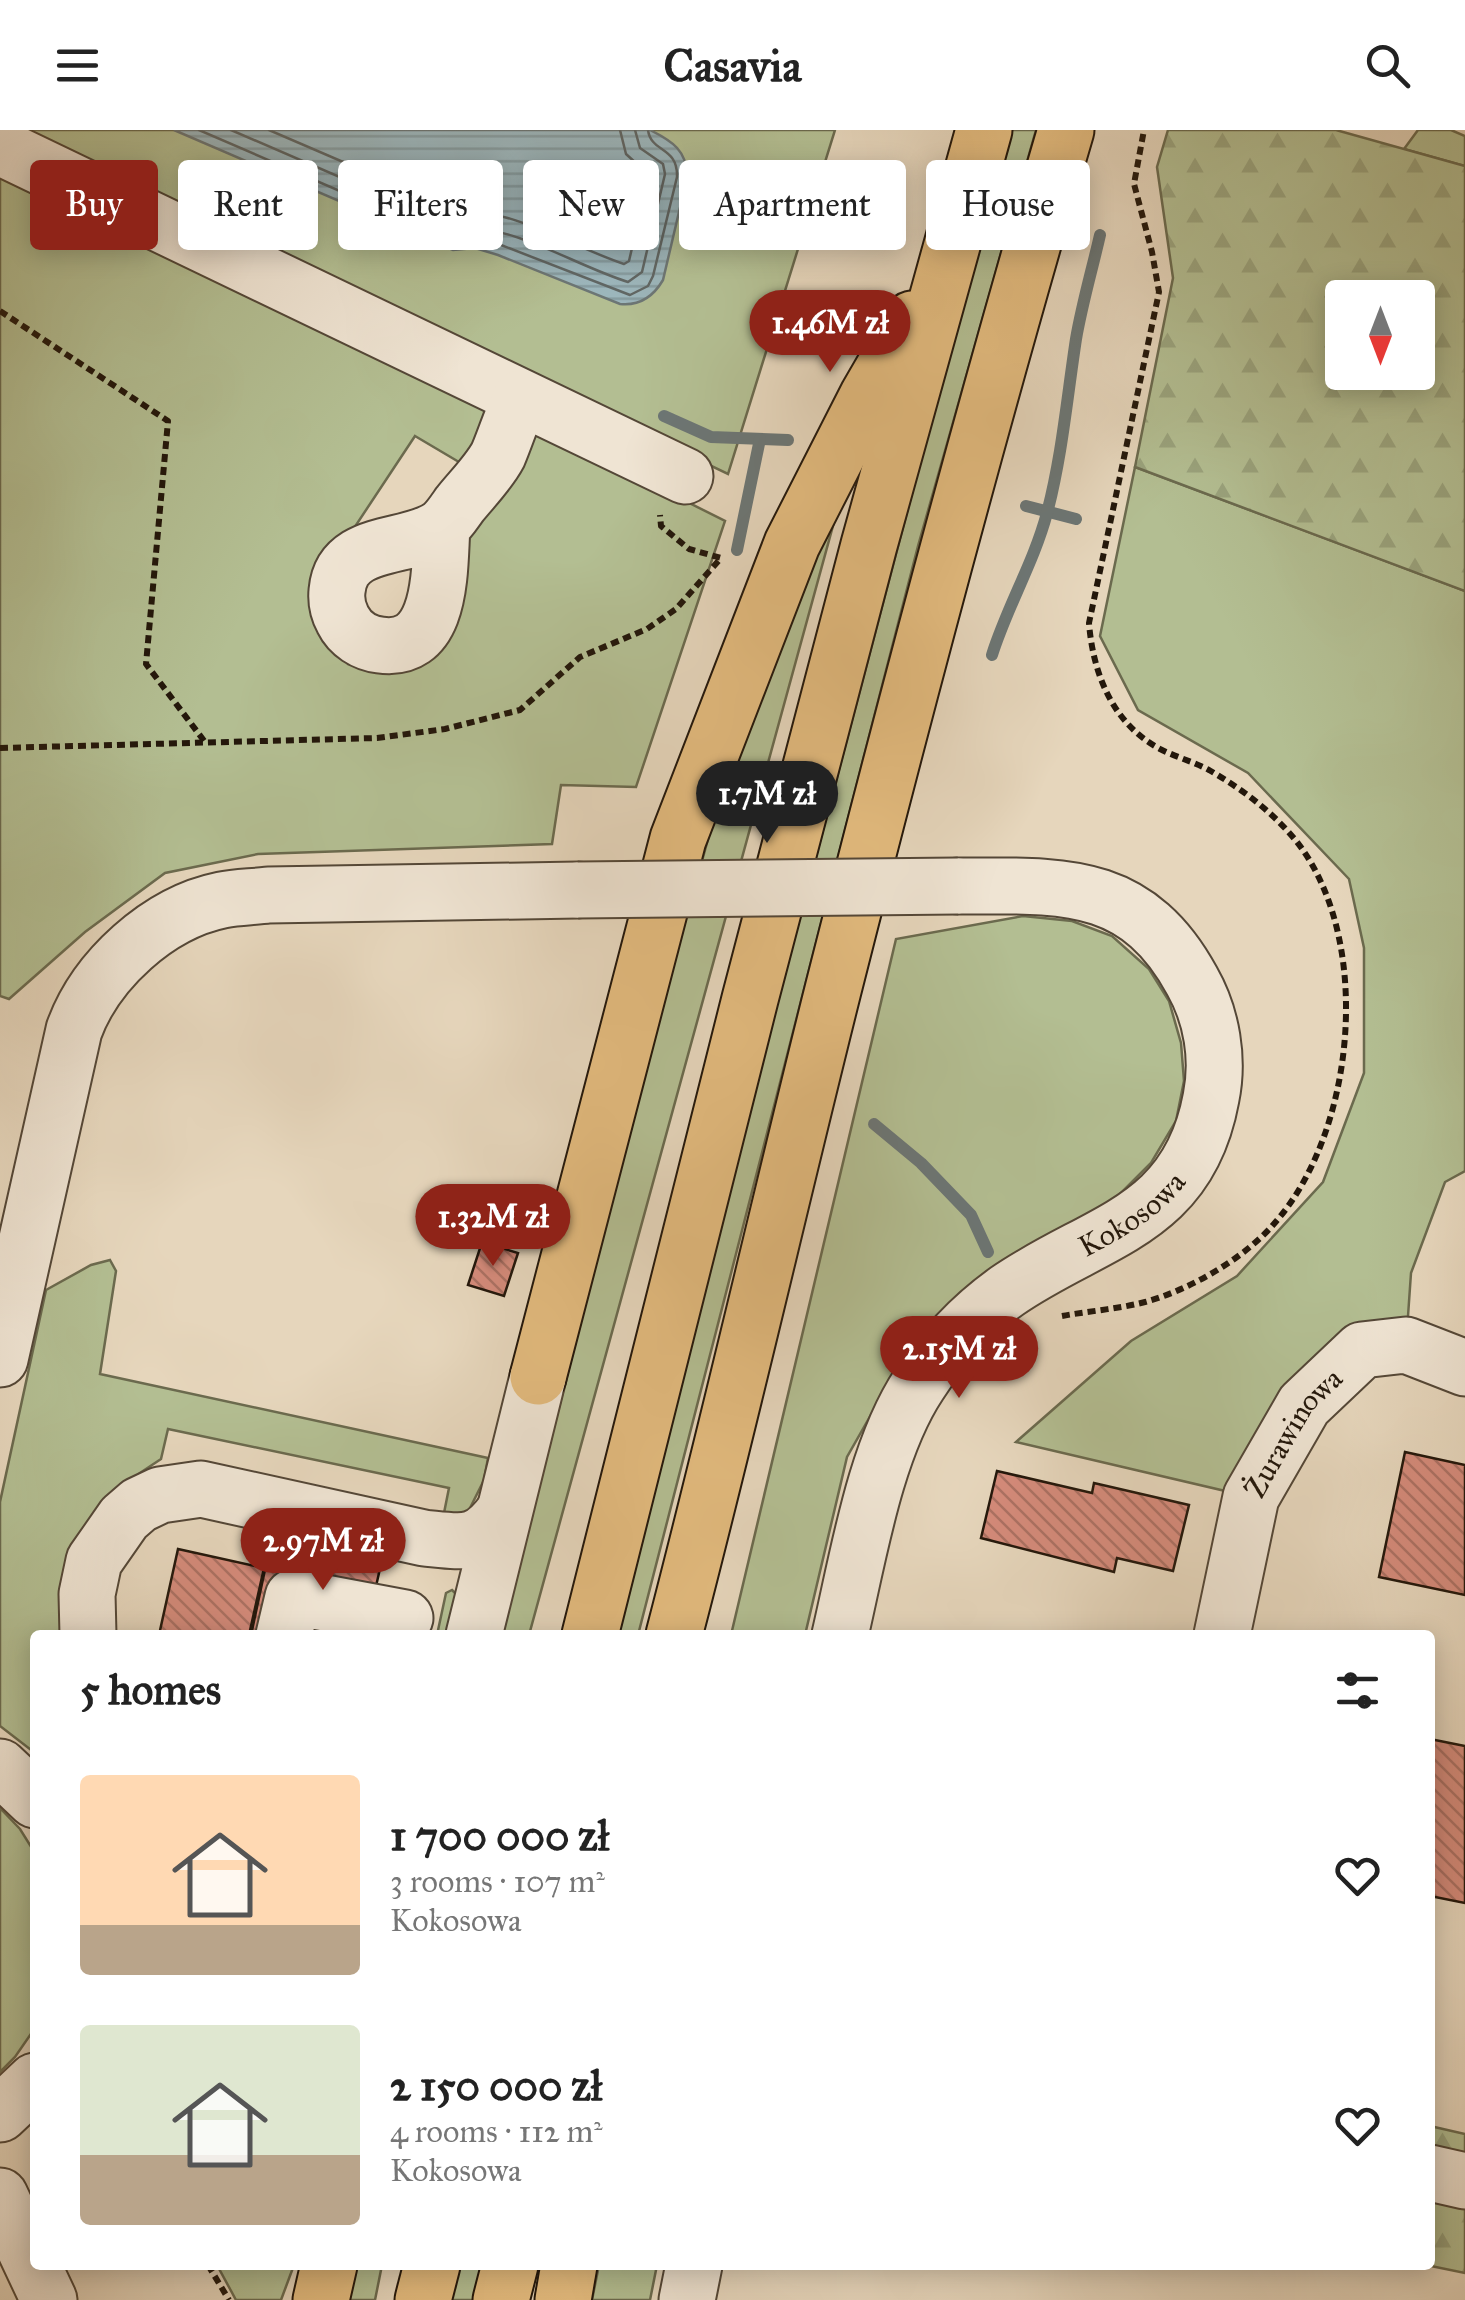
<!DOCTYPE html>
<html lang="en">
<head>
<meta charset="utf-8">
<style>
	:root { --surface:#fff; --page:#f6f6f6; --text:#222; --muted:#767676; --accent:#8f2418 }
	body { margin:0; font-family:"IM FELL Great Primer",serif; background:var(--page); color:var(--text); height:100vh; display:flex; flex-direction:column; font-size:38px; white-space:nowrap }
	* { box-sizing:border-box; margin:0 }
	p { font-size:32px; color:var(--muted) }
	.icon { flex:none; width:55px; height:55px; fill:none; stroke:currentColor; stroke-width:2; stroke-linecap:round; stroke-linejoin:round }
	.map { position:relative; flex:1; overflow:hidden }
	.details { position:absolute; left:30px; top:1500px; width:1405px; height:640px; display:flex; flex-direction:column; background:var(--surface); border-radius:10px; box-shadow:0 5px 25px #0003 }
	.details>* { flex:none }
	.top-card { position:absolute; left:30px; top:30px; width:1405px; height:90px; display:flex; gap:20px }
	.needle { width:65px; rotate:180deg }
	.fabs { position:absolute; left:1325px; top:150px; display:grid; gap:20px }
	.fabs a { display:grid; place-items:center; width:110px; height:110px; border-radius:10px; background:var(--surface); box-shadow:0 5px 25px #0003; font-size:50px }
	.price { position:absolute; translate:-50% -85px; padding:0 22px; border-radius:35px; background:var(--accent); color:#fff; font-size:32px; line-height:65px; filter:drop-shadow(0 2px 5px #0008) }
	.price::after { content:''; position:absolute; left:50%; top:60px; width:30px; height:22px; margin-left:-15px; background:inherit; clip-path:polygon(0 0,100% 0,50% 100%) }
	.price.selected { background:#222; color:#fff }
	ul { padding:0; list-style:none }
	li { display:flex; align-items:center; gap:30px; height:250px; padding:0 50px }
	li span { display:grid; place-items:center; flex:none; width:280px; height:200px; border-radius:10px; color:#555 }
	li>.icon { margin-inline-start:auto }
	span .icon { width:120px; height:120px; fill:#fffc; stroke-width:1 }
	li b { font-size:42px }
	h2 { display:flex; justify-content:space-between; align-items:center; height:120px; padding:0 50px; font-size:42px }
	.chip { padding:0 35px; border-radius:10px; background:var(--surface); box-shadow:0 5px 25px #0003; font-size:35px; line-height:90px }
	.chip.selected { background:var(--accent); color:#fff }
	header { display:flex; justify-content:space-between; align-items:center; height:130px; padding:0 50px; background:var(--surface); font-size:45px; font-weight:700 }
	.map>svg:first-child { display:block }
</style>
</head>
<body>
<header><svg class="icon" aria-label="menu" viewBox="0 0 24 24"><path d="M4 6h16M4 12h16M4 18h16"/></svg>Casavia<svg class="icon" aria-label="search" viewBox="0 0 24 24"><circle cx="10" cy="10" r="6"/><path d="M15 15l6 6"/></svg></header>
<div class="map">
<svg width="1465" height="2170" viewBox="0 0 1465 2170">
	<defs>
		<pattern id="forest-firs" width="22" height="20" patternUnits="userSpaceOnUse" patternTransform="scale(2.5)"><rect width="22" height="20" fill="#b3be92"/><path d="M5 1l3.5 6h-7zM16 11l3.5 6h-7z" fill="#9aa37d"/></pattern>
		<pattern id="water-rules" width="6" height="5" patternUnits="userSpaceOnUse" patternTransform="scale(2.5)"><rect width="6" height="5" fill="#9cb6bc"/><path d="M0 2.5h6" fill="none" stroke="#869ca0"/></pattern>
		<pattern id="building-back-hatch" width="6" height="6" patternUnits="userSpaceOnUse" patternTransform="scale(2.5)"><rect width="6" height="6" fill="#d58b7b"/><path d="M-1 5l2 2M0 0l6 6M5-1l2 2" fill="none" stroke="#ac7163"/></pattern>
	</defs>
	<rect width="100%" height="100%" fill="#e6d6bc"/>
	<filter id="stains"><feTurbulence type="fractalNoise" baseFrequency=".002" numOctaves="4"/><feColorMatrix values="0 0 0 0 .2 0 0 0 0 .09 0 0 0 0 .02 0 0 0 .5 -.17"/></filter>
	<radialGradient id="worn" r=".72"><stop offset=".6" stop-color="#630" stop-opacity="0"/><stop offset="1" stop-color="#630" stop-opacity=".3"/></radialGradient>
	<g fill="#b3be92" stroke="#6b6a4e" stroke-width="2.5" fill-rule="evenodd">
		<path d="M11 0H835L728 344Z"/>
		<path d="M1008 0H1036L918 416 638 1505H616L739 1018Z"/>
		<path d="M1418 0H1451L1465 6V36L1404 19Z"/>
		<path d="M0 25 725 391 636 657 561 655 552 714 258 724 165 743 85 802 9 869 0 866ZM415 306 491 351 454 442 409 539 348 534 321 494 319 451Z"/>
		<path d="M1135 337 1465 461V1041L1445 1052 1411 1143 1406 1215 1362 1221 1251 1367 1016 1312 1131 1211 1237 1146 1323 1052 1364 943V818L1349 749 1248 643 1138 580 1100 506Z"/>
		<path d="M845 352 529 1505H501L657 893 740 594Z"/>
		<path d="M1023 786 1072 791 1112 806 1149 839 1169 871 1181 913 1184 951 1176 991 1151 1033 1116 1068 1004 1130 917 1204 847 1327 805 1505H731L896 809Z"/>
		<path d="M110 1130 116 1141 100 1244 488 1328 484 1350 468 1382 442 1393 449 1358 168 1299 161 1329 140 1343 106 1373 66 1505H35V1623L0 1596V1372L46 1160 91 1135Z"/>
		<path d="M452 1460 457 1465 448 1505H437L446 1463Z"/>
		<path d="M0 1678 20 1699 35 1723V1898L15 1927 0 1942Z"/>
		<path d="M217 2135H294L281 2170H236Z"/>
		<path d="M354 2135H382L375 2170H347Z"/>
		<path d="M460 2135H483L474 2170H451Z"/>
		<path d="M599 2135H657L650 2170H592Z"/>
	</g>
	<g fill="url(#forest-firs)" stroke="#6b6a4e" stroke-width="2.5" fill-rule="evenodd">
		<path d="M1168 0H1336L1465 36V461L1135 337 1173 148 1157 37ZM1342 168H1418V242H1342Z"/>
		<path d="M1430 1996 1465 2004V2143L1426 2135H1430Z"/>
	</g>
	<path fill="url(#water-rules)" stroke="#6c7675" stroke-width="2.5" d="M174 0H650C672 11 688 21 687 48L663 150C653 167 639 176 620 174L498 125 475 118 453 120Z"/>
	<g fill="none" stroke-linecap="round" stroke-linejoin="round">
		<g stroke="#606664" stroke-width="2.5">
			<path d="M199 0 453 110 476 108 501 115 630 165 648 156 653 146 677 47C678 16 651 23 648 0"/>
			<path d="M231 0 455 97C516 95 571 134 628 152L642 142 665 44 663 34 640 18 635 0"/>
			<path d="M269 0 457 81C515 79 570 116 624 134L629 131 649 45 626 24 620 0"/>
		</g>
		<g stroke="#6c7675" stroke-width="12">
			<path d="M664 286 711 307 788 310"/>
			<path d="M1026 376 1076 389"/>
			<path d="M737 420 760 309"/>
			<path d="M992 525C1007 477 1034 432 1047 383 1062 326 1067 268 1076 209 1082 174 1092 140 1100 105"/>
			<path d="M874 994 921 1033 971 1085 988 1122"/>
		</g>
	</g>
	<g fill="url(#building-back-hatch)" stroke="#23170b" stroke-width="2.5">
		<path d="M482 1112 518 1123 504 1166 468 1155Z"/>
		<path d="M1405 1322 1465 1335V1465L1379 1447Z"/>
		<path d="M997 1341 1092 1363 1094 1353 1189 1375 1173 1441 1117 1428 1114 1442 981 1408Z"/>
		<path d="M337 1401 386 1412 365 1505H251L266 1435 327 1449Z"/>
		<path d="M178 1419 264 1438 249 1505H159Z"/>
		<path d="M1430 1609 1465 1616V1773L1430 1766Z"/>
	</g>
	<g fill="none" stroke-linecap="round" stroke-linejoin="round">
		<defs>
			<g id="minor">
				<path d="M0 17 685 346"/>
				<path d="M442 397C439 438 444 524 380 515 364 513 350 504 343 490 338 481 336 471 337 461 342 407 408 421 441 397 448 392 455 381 460 374 473 358 489 342 498 325 506 306 512 286 521 268"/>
				<path d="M0 1229 74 900C96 840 158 783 222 770 237 767 253 767 268 765L578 760"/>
				<path d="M88 1505 87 1464 94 1431 124 1388 139 1375 160 1365 201 1359 424 1408C464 1412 478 1417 504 1382"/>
				<path d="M284 1505 293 1467 405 1488"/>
				<path d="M474 1505 538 1247"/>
				<path id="s1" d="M840 1505C858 1428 875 1320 919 1254 942 1218 972 1186 1007 1161 1095 1100 1188 1093 1211 968 1219 929 1212 886 1192 851 1136 748 1060 756 958 756"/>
				<path id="s2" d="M1222 1505 1251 1367 1304 1275 1362 1220 1406 1215 1465 1238"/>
				<path d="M0 1637 35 1670"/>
				<path d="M0 1984 35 1951"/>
				<path d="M1430 2043 1465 2051"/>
				<path d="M0 2066 49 2170"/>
				<path d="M687 2170 694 2135"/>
			</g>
			<g id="major">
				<path d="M538 1247 678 709 792 414 868 265 912 189"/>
				<path d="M590 1505 750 869 869 415 984 0"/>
				<path d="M674 1505C730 1291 779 1075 833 860 906 572 982 285 1066 0"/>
				<path d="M321 2170 329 2135"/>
				<path d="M423 2170 432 2135"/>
				<path d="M501 2170 510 2135"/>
				<path d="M563 2170 569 2135"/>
			</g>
		</defs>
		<use href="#minor" stroke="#544737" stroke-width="59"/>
		<use href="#major" stroke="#23170b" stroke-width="59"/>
		<g stroke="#23170b" stroke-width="6" stroke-dasharray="8 5" stroke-linecap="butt">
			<path d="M0 181 168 291 146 534 205 612"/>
			<path d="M0 618 377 608 445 599 520 580 580 527 647 499 676 479 721 428 689 419 661 396 660 385"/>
			<path d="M1062 1186C1089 1181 1118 1179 1145 1172 1189 1160 1242 1130 1273 1095 1356 1003 1374 811 1297 712 1273 682 1242 659 1209 640 1194 632 1176 627 1160 619 1113 594 1093 544 1089 493L1159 162 1152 122 1134 54 1144 0"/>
			<path d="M208 2135 229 2170"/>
		</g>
		<use href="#minor" stroke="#efe4d3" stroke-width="55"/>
		<use href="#major" stroke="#e3bb7e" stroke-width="55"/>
		<defs>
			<path id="minor-bridge" d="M578 760 958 756"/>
		</defs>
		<use href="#minor-bridge" stroke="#544737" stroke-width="59" stroke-linecap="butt"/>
		<use href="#minor-bridge" stroke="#efe4d3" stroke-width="55"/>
	</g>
	<g text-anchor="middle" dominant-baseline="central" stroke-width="8" stroke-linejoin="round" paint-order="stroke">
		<g font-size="30" fill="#23170b" stroke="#efe4d3">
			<text stroke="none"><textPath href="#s1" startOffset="540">Kokosowa</textPath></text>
			<text stroke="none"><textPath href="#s2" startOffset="218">Żurawinowa</textPath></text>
		</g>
	</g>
	<rect width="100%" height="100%" filter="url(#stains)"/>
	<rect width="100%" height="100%" fill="url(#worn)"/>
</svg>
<div class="fabs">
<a><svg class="needle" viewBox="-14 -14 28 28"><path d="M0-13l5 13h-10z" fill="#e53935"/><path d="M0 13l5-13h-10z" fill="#767676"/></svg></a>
</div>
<b class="price" style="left:830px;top:245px">1.46M zł</b>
<b class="price selected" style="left:767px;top:716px">1.7M zł</b>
<b class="price" style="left:493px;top:1139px">1.32M zł</b>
<b class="price" style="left:959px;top:1271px">2.15M zł</b>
<b class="price" style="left:323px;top:1463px">2.97M zł</b>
<div class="top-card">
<a class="chip selected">Buy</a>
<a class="chip">Rent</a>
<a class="chip">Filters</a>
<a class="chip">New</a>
<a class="chip">Apartment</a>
<a class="chip">House</a>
</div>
<section class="details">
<h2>5 homes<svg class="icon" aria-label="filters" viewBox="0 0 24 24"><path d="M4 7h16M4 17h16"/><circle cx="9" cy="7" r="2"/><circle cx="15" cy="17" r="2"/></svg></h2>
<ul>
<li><span style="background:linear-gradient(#ffd9b3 75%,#b9a48a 0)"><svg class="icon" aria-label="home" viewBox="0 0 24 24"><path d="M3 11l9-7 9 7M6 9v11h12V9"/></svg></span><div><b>1 700 000 zł</b><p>3 rooms · 107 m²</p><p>Kokosowa</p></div><svg class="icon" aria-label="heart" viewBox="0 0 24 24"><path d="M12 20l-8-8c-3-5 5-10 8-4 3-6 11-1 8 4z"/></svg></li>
<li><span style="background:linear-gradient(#dfe7d0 65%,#b9a48a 0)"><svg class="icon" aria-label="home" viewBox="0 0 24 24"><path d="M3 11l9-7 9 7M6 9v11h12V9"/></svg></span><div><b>2 150 000 zł</b><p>4 rooms · 112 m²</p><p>Kokosowa</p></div><svg class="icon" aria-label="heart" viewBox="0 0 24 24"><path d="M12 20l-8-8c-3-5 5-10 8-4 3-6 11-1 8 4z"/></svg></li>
</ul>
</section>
</div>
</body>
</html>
